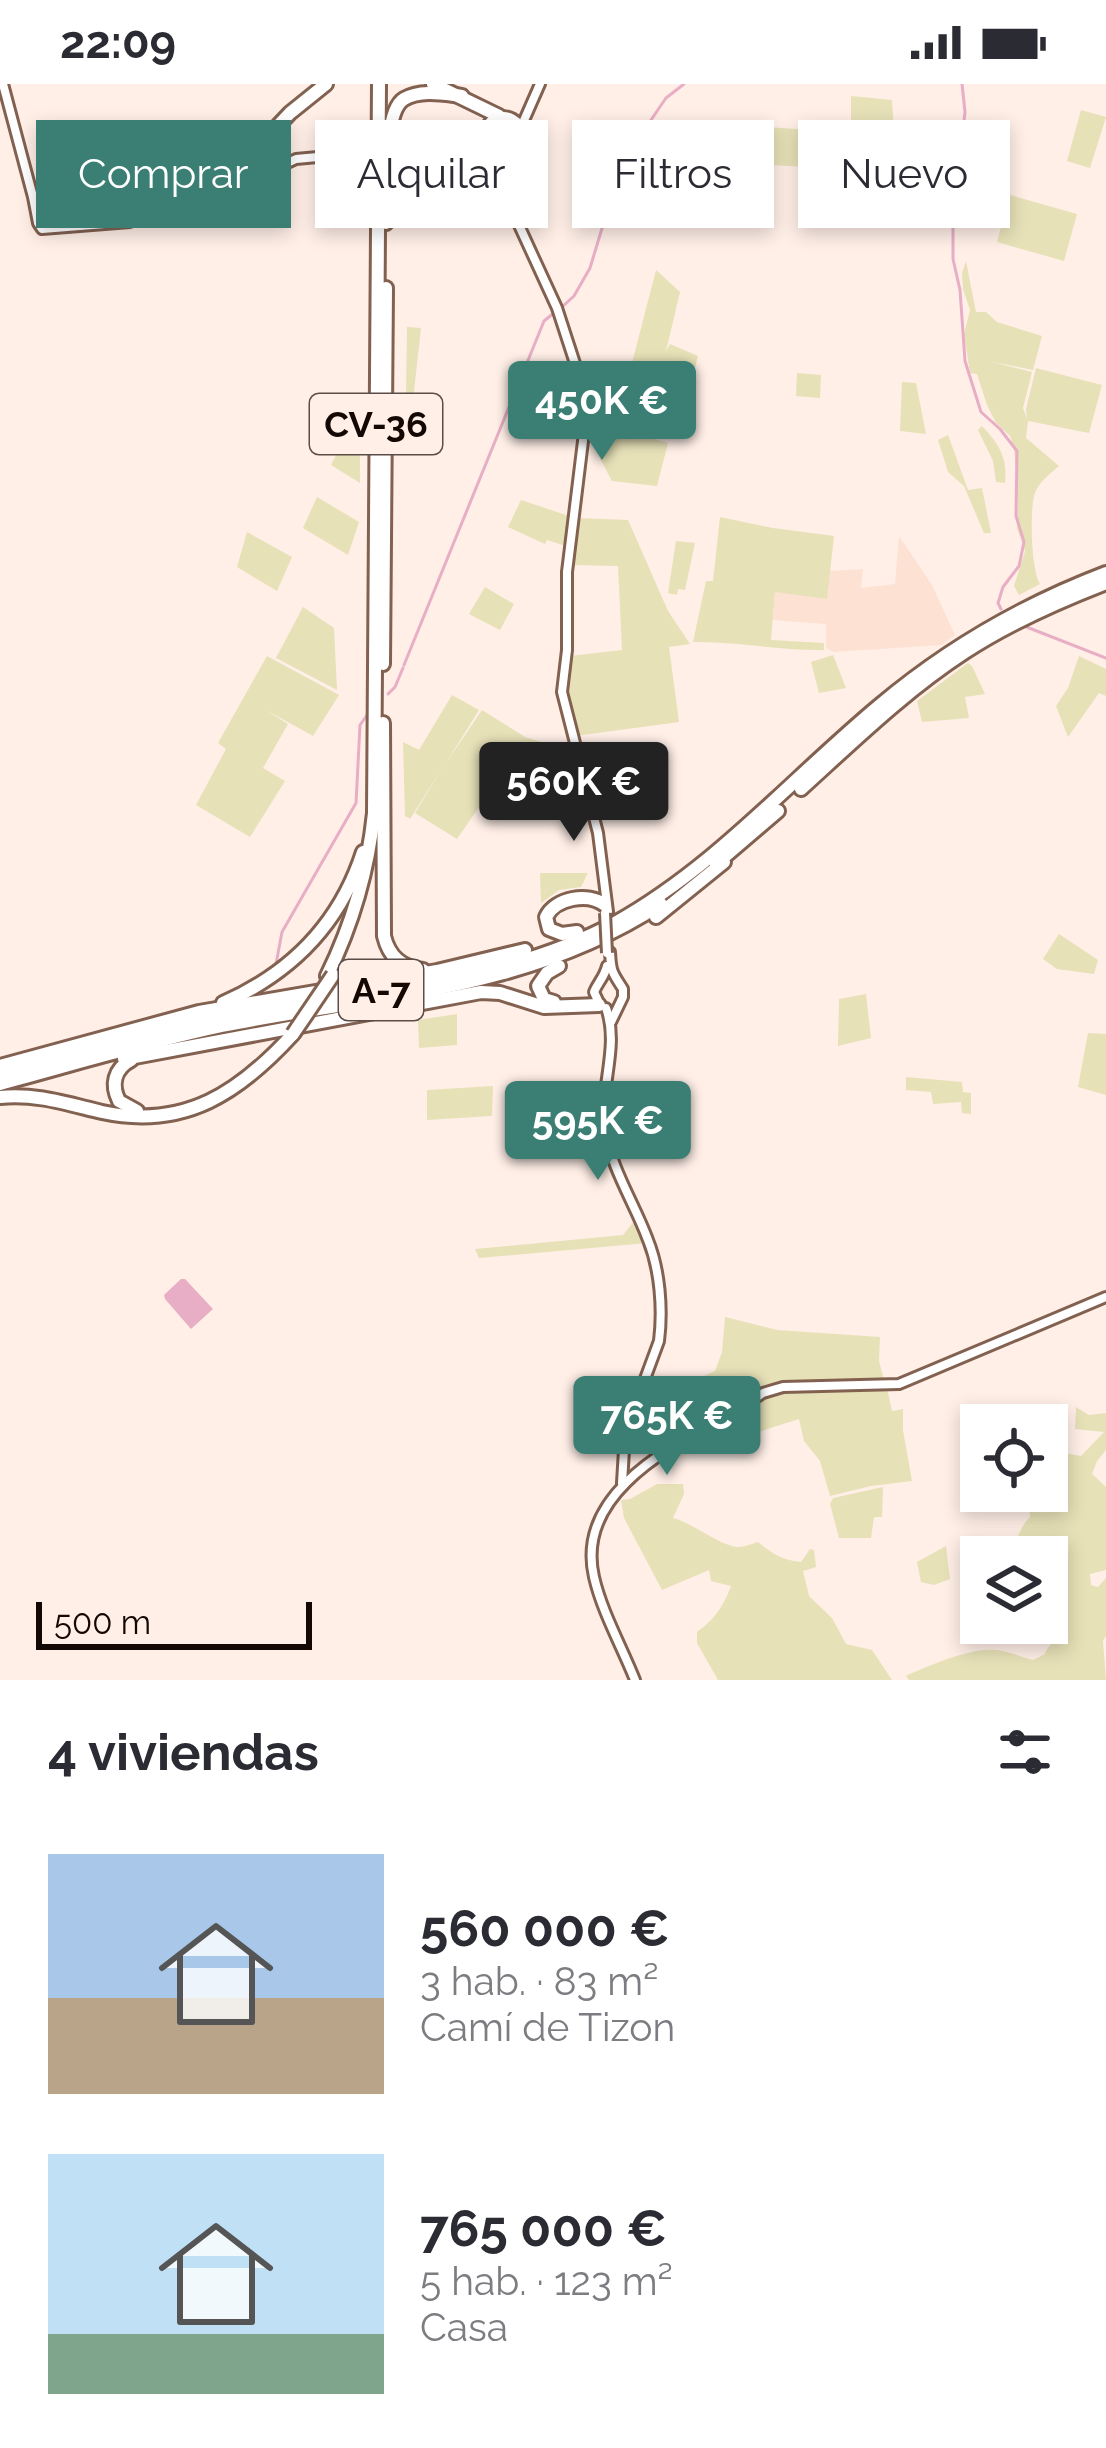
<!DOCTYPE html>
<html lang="es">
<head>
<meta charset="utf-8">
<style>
	:root { --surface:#fff; --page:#f7f7f7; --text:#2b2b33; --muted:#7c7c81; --accent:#3b7f74 }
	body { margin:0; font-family:Raleway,sans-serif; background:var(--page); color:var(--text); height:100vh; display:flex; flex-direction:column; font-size:45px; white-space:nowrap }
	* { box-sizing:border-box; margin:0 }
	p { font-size:39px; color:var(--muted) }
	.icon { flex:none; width:66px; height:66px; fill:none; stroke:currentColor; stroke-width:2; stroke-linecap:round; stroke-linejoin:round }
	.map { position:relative; height:1596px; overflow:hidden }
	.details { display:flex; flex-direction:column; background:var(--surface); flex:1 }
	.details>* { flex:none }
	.guide { position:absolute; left:36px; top:36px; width:1035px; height:108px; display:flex; gap:24px }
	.buttons { position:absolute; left:960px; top:1320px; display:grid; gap:24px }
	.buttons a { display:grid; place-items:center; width:108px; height:108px; border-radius:0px; background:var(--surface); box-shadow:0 6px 18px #0003; font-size:60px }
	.scale { position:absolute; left:36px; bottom:30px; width:276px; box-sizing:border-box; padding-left:12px; border:6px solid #140804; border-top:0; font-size:33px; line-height:42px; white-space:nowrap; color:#140804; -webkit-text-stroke:9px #ffefe7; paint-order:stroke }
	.price { position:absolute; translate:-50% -102px; padding:0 27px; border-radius:12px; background:var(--accent); color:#fff; font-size:39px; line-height:78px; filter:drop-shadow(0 3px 6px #0008) }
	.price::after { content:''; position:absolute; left:50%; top:72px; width:36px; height:27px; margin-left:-18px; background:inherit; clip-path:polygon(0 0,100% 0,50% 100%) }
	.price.active { background:#222; color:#fff }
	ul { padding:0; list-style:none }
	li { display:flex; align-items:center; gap:36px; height:300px; padding:0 48px }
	li span { display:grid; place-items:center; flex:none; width:336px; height:240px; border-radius:0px; color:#555 }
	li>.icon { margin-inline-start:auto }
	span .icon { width:144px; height:144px; fill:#fffc; stroke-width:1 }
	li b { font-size:51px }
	h2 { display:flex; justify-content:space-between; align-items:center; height:144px; padding:0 48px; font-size:51px }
	.pill { padding:0 42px; border-radius:0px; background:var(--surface); box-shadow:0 6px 18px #0003; font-size:42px; line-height:108px }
	.pill.active { background:var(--accent); color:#fff }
	.status { display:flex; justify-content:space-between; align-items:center; height:84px; padding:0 60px; background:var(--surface); direction:ltr }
	.status svg { height:33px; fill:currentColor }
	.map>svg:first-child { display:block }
</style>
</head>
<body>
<div class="status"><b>22:09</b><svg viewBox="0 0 49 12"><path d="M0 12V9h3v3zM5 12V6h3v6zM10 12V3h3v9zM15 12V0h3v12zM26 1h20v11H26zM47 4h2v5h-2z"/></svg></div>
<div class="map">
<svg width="1106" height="1596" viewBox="0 0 1106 1596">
	<rect width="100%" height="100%" fill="#ffefe7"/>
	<g fill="#fde1d3">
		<path d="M647 47 655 52 649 62 660 63 653 128 652 132H630L620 118 623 83 625 76Z"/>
		<path d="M899 452 932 501 955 551 941 561 834 568 826 564V540L773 536 775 507 826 515 830 487 863 485 861 504 895 500Z"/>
	</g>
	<g fill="#e7e1b8">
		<path d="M851 12 892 16 897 94V134L868 132 870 92 851 90Z"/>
		<path d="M1081 26 1106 33 1090 84 1067 77Z"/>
		<path d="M733 41 813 46 812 81 808 83 732 79Z"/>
		<path d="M735 80 766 82 762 119 734 116Z"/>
		<path d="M1010 111 1077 130 1064 177 997 158Z"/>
		<path d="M966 177 976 228H986L997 238 1042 252 1033 286 989 277 1032 288 1023 324 1027 335 1026 325 1036 284 1102 301 1089 349 1028 337 1026 354 1059 382C1050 390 1037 399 1034 412 1030 429 1031 485 1040 500L1019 511 1014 502 1025 467 1017 444 1018 417 1014 364 1010 352 996 339 987 321 977 290 970 289 964 250 970 226 963 205 962 189Z"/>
		<path d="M656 186 680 208 666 267 670 260 698 272 687 316 659 308 662 290 631 283Z"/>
		<path d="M407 243 421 244 413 316 406 313Z"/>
		<path d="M797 289 821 291 820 314 796 312Z"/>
		<path d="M902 298 916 299 926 350 900 347Z"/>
		<path d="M626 302 652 309 641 351 668 359 657 402 612 397 587 350 589 322 621 330Z"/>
		<path d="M982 342C999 360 1008 374 1005 399L996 398 993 377 978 346Z"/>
		<path d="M948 351 968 406 982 404 991 449H984L964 402 948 388 938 356Z"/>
		<path d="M344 355 360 357V399L331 381Z"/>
		<path d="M317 413 359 438 348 471 303 444Z"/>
		<path d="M521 416 572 433 569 463 547 456 545 460 508 443Z"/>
		<path d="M720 433 773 444 834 452 827 515 775 508 771 556 824 559V566C779 567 737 557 693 558L706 497H713Z"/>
		<path d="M577 434 628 436 668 527 690 560 669 563 679 638 575 652 566 602 570 572 622 566 618 482 572 481Z"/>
		<path d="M247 448 292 473 277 507 237 483Z"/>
		<path d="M676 457 695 459 685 506 678 505 677 511 668 509Z"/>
		<path d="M485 503 514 520 500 546 469 530Z"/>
		<path d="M303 523 334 544 337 606 276 574Z"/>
		<path d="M833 571 846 604 819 609 811 578Z"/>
		<path d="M267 572 339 611 313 652 266 626 288 640 263 684 285 697 250 753 196 721 226 665 218 659Z"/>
		<path d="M1079 572 1106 585V612L1099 609 1068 653 1056 622 1068 604Z"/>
		<path d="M968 579 972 582 985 610 965 613 969 634 922 638 917 617Z"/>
		<path d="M452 611 479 626 446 679 482 626 525 653 574 668 580 691 581 729 540 726 515 728 525 696 503 688 457 755 415 729 443 683 410 735 405 732 403 658 419 666Z"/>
		<path d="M540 789H588L581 803 559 806 541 819Z"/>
		<path d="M1059 850 1098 876 1094 890 1057 885 1043 875Z"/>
		<path d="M866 910 871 954 838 962 839 915Z"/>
		<path d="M457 930V961L419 964 418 936Z"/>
		<path d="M1088 949 1106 950V1011L1078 1003Z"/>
		<path d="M906 993 962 998 963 1008 971 1009V1030L962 1029 961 1018 933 1020 931 1008 906 1006Z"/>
		<path d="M493 1002 492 1032 427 1036V1006Z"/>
		<path d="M635 1136 647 1159 479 1174 475 1165 623 1151Z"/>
		<path d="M725 1233 777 1246 880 1253 879 1277 885 1300 779 1302 739 1321 703 1303 707 1295 704 1292 715 1287 722 1268Z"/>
		<path d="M887 1304 892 1327 903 1325V1346L912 1397 871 1402 830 1412 820 1377 804 1357 799 1335 749 1351 741 1327 761 1313 779 1306Z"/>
		<path d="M1076 1323 1089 1331 1106 1329V1366L1097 1377 1092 1390 1106 1403V1486L1090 1490 1091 1501 1098 1503 1106 1494V1552L1103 1557 1106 1596H909L906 1592C928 1582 970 1564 994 1566 1006 1566 1021 1573 1033 1576L1045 1570C1049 1559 1058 1557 1063 1541L1053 1522 1047 1521V1473H1004C1019 1459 1017 1446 1030 1433L1029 1407H1047V1366L1081 1372 1104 1348 1075 1345Z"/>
		<path d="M657 1400H683L684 1410 673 1434C693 1439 720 1462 738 1463 745 1463 751 1460 758 1458 773 1470 782 1476 801 1478L810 1465 814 1466 816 1483 803 1487 809 1512 832 1534 846 1560 872 1566 892 1596H718L697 1559V1548C715 1535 723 1523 731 1502L711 1497 709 1486 662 1506 624 1434 621 1416 630 1415Z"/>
		<path d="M883 1403 882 1433H874L871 1454H839L830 1420 833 1414Z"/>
		<path d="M946 1462 950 1495 934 1501 921 1498 917 1478Z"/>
	</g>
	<path fill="#e8aec5" d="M181 1195H185L213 1225 191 1245 165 1215 164 1211Z"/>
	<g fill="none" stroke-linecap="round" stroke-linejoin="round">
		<g stroke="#e8aec5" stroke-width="3">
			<path d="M962 0 965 28 953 137V175L960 206 965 277 981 328 1000 345 1017 367 1016 432 1024 458 1019 482 1003 503 998 519 1001 525"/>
			<path d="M562 223 574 212 590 184 603 141 618 110 623 77 666 14 684 0"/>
			<path d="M1024 542 1106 574"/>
			<path d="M404 581 544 237 555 228"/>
			<path d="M388 610 395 603 403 584"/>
			<path d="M276 880 282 848 356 719 360 641 370 627"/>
		</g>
		<defs>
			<g id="secondary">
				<path d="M3 0 33 113 38 139 42 145 130 138 156 129 241 91 252 90 268 94 279 82 275 67 263 62 254 66 248 75 252 90"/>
				<path d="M522 41 540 0"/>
				<path d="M462 59C469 56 476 55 481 50 488 44 484 41 493 35 506 27 523 37 523 51 522 63 510 70 508 88"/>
				<path d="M403 65C437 62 470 54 500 70"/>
				<path d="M499 70 507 92 512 126 557 224 582 301 586 325 584 349 567 488V566L562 608 598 749 608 828"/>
				<path d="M281 82 296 75 361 69"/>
				<path d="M610 868C611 889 613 889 623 905V913L611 938"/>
				<path d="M600 921 594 908C598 898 604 894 607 882"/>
				<path d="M606 924C620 963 599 1004 605 1044 611 1085 634 1118 648 1156 660 1186 663 1225 659 1257L625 1349 622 1399"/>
				<path d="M635 1596C622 1563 602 1528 594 1493 572 1397 700 1351 763 1309L783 1303 899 1300 1106 1213"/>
			</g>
			<g id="highway">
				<path d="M433 0 499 32"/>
				<path d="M258 63 290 29 326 0"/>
				<path d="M386 139C388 112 382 28 404 15 421 5 444 10 462 12"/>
				<path d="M383 580 386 204"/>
				<path d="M383 639 384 852C389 873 402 884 423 886"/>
				<path d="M801 705C854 657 905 607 965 568 1009 539 1057 518 1106 499"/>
				<path d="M716 780 778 727"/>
				<path d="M656 833 724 778"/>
				<path d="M577 848 562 850 549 845 546 833C555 814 588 808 605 821"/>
				<path d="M327 892C353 839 368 788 374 729L379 0"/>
				<path d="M554 918 544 915 538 902 547 889 559 882"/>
				<path d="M223 919C291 889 340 839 363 768"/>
				<path d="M124 975 481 908 500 909 544 923 599 921"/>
				<path d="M131 976C114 985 111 1001 119 1017L137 1027"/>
				<path d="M0 982 199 928 437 887 525 866"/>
				<path d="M0 991C85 967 169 943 255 927 374 905 506 898 615 839 717 782 791 695 880 621 949 563 1022 521 1106 489"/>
				<path d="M0 1000C74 980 147 958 222 942 374 911 527 908 661 820"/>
				<path d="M0 1013C35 1009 68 1020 102 1028 185 1046 240 1008 293 950"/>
			</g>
		</defs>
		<use href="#secondary" stroke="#826150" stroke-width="14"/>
		<use href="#highway" stroke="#826150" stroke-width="18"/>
		<use href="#secondary" stroke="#fff" stroke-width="8"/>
		<use href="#highway" stroke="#fff" stroke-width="12"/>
		<defs>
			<g id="secondary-bridge">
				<path d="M361 69 403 65"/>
				<path d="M605 829 607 869"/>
			</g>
			<path id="highway-bridge" d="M293 950 333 891"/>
		</defs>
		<use href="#secondary-bridge" stroke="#826150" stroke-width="14" stroke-linecap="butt"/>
		<use href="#highway-bridge" stroke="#826150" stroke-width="18" stroke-linecap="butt"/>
		<use href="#secondary-bridge" stroke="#fff" stroke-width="8"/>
		<use href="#highway-bridge" stroke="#fff" stroke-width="12"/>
	</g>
	<g text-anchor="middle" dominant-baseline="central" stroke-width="10" stroke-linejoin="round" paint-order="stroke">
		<g fill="#ffefe7" stroke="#5a4d48" stroke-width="3">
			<rect x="310" y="310" width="132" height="60" rx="9"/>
			<rect x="339" y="876" width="84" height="60" rx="9"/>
		</g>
		<g font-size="36" font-weight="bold" fill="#140804">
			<text x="376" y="340">CV-36</text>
			<text x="381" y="906">A-7</text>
		</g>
	</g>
</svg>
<div class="buttons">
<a><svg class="icon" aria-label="locate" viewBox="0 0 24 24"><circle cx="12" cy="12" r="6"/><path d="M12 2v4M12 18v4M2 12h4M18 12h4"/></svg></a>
<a><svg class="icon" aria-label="layers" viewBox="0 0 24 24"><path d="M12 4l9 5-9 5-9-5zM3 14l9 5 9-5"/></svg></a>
</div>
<div class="scale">500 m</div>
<b class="price" style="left:602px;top:379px">450K €</b>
<b class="price active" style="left:574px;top:760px">560K €</b>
<b class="price" style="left:598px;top:1099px">595K €</b>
<b class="price" style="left:667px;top:1394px">765K €</b>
<div class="guide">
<a class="pill active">Comprar</a>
<a class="pill">Alquilar</a>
<a class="pill">Filtros</a>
<a class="pill">Nuevo</a>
</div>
</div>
<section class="details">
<h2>4 viviendas<svg class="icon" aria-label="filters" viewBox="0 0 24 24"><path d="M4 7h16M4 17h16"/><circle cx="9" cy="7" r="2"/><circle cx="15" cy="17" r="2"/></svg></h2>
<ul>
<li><span style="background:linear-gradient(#a9c7e8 60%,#b9a48a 0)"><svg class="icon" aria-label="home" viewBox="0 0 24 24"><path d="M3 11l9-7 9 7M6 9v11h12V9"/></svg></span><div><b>560 000 €</b><p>3 hab. · 83 m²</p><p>Camí de Tizon</p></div></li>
<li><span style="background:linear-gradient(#bfe0f5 75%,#7fa58c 0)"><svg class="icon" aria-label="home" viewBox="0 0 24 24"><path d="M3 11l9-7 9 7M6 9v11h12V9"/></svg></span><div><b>765 000 €</b><p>5 hab. · 123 m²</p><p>Casa</p></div></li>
</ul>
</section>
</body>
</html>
